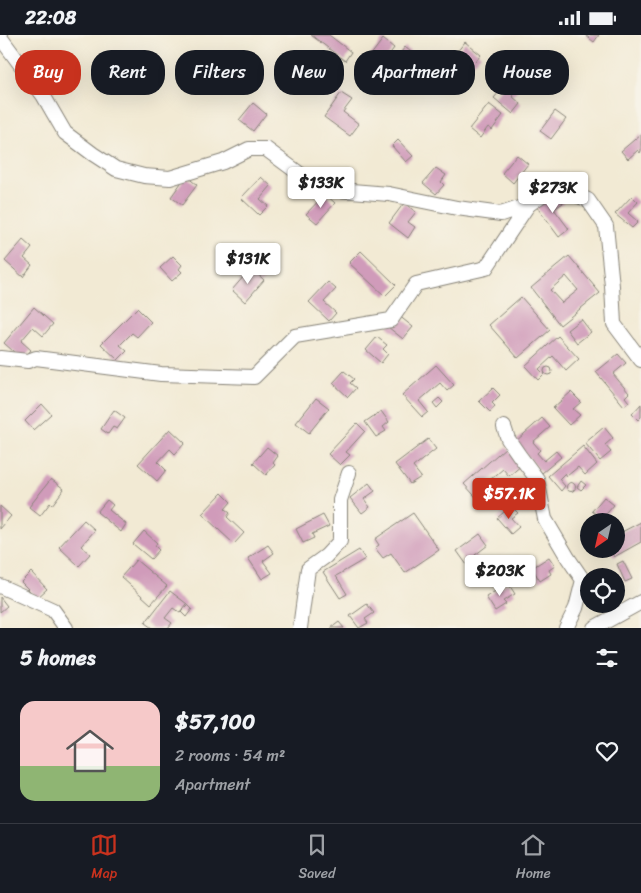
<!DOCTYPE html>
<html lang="en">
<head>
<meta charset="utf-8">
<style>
	:root { --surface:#171b24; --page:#20242c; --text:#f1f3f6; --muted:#9ea1a6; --line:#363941; --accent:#c8321e }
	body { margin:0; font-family:Sriracha,sans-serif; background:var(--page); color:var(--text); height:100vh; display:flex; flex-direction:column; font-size:19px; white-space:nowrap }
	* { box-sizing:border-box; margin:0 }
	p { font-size:16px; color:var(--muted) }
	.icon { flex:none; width:28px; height:28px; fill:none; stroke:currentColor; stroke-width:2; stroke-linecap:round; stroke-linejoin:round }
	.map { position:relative; height:593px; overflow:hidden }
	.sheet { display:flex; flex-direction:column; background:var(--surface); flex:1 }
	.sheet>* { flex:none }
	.hud { position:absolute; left:15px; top:15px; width:611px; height:45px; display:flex; gap:10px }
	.needle { width:32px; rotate:214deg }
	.controls { position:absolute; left:580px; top:478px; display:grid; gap:10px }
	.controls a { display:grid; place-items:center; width:45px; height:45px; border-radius:50%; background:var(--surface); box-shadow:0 5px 20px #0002; font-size:25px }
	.price { position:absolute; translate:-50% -42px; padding:0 11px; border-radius:5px; background:#fff; color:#222; font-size:16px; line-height:32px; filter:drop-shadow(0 1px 2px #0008) }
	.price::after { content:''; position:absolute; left:50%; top:30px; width:15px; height:11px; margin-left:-8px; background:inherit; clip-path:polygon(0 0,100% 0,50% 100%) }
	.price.current { background:var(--accent); color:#fff }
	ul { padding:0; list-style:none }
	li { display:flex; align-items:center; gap:15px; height:125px; padding:0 20px }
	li+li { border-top:1px solid var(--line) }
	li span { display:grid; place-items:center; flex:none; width:140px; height:100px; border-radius:15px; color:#555 }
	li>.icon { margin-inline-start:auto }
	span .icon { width:60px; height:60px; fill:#fffc; stroke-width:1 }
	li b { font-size:21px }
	h2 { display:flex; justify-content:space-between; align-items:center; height:60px; padding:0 20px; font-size:21px }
	.tag { padding:0 18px; border-radius:20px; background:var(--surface); box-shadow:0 5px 20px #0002; font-size:18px; line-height:45px }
	.tag.current { background:var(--accent); color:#fff }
	.status { display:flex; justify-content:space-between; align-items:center; height:35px; padding:0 25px; background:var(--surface); direction:ltr }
	.status svg { height:14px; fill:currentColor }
	.tab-bar { display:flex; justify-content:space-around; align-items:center; height:70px; border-top:1px solid var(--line); background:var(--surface); font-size:14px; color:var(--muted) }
	.tab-bar a { display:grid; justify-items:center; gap:2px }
	.tab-bar .current { color:var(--accent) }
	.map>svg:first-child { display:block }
</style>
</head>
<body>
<div class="status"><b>22:08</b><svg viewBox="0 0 49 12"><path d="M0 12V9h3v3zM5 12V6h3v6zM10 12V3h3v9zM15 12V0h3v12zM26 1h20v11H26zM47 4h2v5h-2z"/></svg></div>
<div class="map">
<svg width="641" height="593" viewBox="0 0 641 593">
	<rect width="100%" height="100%" fill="#f7f3e8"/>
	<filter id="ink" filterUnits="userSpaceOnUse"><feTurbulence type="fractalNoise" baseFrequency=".02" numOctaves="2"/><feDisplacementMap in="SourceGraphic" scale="10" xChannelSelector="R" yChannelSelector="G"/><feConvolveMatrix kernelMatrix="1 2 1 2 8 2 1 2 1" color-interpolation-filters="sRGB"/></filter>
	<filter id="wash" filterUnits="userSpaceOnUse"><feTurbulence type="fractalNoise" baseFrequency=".0096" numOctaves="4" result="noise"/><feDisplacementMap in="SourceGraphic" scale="20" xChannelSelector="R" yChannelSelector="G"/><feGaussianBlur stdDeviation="1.12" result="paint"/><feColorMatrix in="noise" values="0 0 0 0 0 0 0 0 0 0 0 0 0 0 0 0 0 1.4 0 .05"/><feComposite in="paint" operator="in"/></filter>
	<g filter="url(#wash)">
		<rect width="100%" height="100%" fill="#f2ead4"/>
		<g id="blocks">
			<g fill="#d09bba" fill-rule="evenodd">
				<path d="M311 0H329L351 17 345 26Z"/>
				<path d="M585 0H599L594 7Z"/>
				<path d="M383 4 394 13 380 32 389 39 378 52 358 37Z"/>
				<path d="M465 7 481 20 467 36 452 23Z"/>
				<path d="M405 12 428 31 421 39 398 21Z"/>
				<path d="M207 28 220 38 206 57 193 46Z"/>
				<path d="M510 44 520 52 512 61 521 69 513 79 494 63Z"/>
				<path d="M341 58 352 65 343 77 359 89 350 101 324 82Z"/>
				<path d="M253 68 266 79 253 96 239 85Z"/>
				<path d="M489 69 503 80 492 95 488 92 480 103 469 94Z"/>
				<path d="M555 76 566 84 551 104 540 96Z"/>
				<path d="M641 99V116L640 118 638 115 628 124 621 116Z"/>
				<path d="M398 105 413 121 406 127 392 111Z"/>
				<path d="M517 120 528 129 513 148 502 138Z"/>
				<path d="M436 133 446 140 441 147 444 150 436 159 423 148Z"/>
				<path d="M186 141 197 150 182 170 171 162Z"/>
				<path d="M261 142 271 151 260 164 268 171 259 180 241 163Z"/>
				<path d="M555 157 563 168 554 174 569 194 559 202 536 171Z"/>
				<path d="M325 159 335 168 317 188 306 179Z"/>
				<path d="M632 161 638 167 628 178 638 187 632 193 615 179Z"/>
				<path d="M404 168 416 177 408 187 415 192 408 203 389 188Z"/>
				<path d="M23 205 32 213 24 223 32 230 23 242 5 226Z"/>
				<path d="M361 216 396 250 385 261 349 228Z"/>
				<path d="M173 221 182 230 179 234 182 237 172 246 160 233Z"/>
				<path d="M569 221 600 258 560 290 531 253ZM566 241 578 255 562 268 550 255Z"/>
				<path d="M251 233 264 245 245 267 232 255Z"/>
				<path d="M328 247 336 254 324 267 336 278 329 286 309 267Z"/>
				<path d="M521 262 550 295 518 323 489 290Z"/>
				<path d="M34 272 53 289 43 301 33 292 21 306 31 315 23 325 4 308Z"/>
				<path d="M137 273 151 287 137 302 132 298 120 310 127 316 118 325 101 309Z"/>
				<path d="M398 280 413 292 403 304 388 292Z"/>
				<path d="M581 284 591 297 577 308 567 295Z"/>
				<path d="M558 301 579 324 566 336 553 321 539 334 544 339 538 345 525 331Z"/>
				<path d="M377 302 387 310 383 314 388 319 381 328 366 315Z"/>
				<path d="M618 319 626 328 613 339 629 358 625 362 629 367 624 371 596 337Z"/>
				<path d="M436 330 454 350 447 356 440 348 419 366 428 377 422 382 402 360Z"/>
				<circle cx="548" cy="336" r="4"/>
				<path d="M344 336 354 344 350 348 356 353 348 362 333 348Z"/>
				<path d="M493 353 500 360 492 368 495 371 490 377 479 366Z"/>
				<path d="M571 357 581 367 573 374 580 380 569 390 553 373Z"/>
				<path d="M316 363 329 373 309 398 296 388Z"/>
				<path d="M439 363 443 367 437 373 433 368Z"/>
				<path d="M42 369 51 379 33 395 25 386Z"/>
				<path d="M641 369V382L638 385 632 379Z"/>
				<path d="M114 375 125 383 117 394 113 392 108 399 101 394Z"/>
				<path d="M381 376 389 387 383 392 386 396 376 402 365 387Z"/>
				<path d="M542 383 550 392 533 407 540 415 537 418 544 426 556 416 561 422 542 438 515 407Z"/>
				<path d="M357 388 365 396 346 417 350 420 340 430 328 419Z"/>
				<path d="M604 392 613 403 605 410 611 417 600 426 585 408Z"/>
				<path d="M170 394 185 408 175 419 170 414 158 427 166 435 157 446 138 429Z"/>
				<path d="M428 404 436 414 413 432 421 442 410 449 395 429Z"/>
				<path d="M583 411 597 429 585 440 578 432 567 441 565 438 559 444 565 451 561 456 548 441Z"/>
				<path d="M267 412 278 421 273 428 275 430 266 440 253 428Z"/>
				<path d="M506 412 522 430 509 441 503 434 484 450 493 460 483 470 464 449Z"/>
				<path d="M51 444 64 454 52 470 50 468 40 481 29 472Z"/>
				<path d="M581 446 586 450 581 455 577 452Z"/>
				<circle cx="571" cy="452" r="4.5"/>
				<path d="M369 448 375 456 364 464 370 472 362 478 350 463Z"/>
				<path d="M222 458 231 467 225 474 230 478 227 482 244 498 234 509 202 479Z"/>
				<path d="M604 462 614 470 602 484 592 476Z"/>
				<path d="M107 465 113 470 109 475 126 489 121 497 97 477Z"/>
				<path d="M0 471 11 481 0 494Z"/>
				<path d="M511 471 518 478 511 483 519 492 511 499 497 483Z"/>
				<path d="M413 478 439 515 405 538 391 518 383 523 375 513 379 510 375 504Z"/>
				<path d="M323 480 329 491 312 499 314 503 303 508 296 494Z"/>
				<path d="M84 485 95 495 81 511 90 519 79 531 59 512Z"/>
				<path d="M641 487V507L614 522 609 514H616V500Z"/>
				<path d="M144 496 157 508 155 511 159 515 151 524 133 509Z"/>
				<path d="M480 499 488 510 475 520 482 529 472 537 457 516Z"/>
				<path d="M268 510 274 518 263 526 272 538 262 544 248 523Z"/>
				<path d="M359 515 365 524 336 541 347 559 340 563 323 537Z"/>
				<path d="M549 522 555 531 549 535 551 539 540 546 532 533Z"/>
				<path d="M136 525 167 551 151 569 121 542Z"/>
				<path d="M623 526 632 544 625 547 617 529Z"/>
				<path d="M31 537 47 554 37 563 21 547Z"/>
				<path d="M508 548 515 559 503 566 506 569 495 576 486 562Z"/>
				<path d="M170 556 187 569 180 578 173 573 165 583 172 588 168 593H152L145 588Z"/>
				<path d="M0 562 7 571 0 577Z"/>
				<path d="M367 569 374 578 365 584 368 588 359 593 350 581Z"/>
				<path d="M188 570 192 574 186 582 181 577Z"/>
				<path d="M339 587 344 593H331Z"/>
			</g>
		</g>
	</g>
	<g filter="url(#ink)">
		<use href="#blocks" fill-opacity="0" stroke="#878378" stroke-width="1"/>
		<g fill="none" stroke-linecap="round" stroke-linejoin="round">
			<defs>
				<g id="street">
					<path d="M0 2 43 60 65 98 93 119 116 134 144 141 170 143 223 127 249 114H266L312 148 339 155 389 159 457 173 501 179 528 170 555 151 588 165 606 191 612 251 614 289 641 325"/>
					<path d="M0 323 28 326 36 323 161 339 254 342 295 301 391 285 416 249 486 233 528 170"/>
					<path d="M504 392 508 404 519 420 537 444 545 484 568 523 583 545 576 573 566 593"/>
					<path d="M0 551 53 575 66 593"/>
					<path d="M300 593 308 534 326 521 340 506V465L349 438"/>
					<path d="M594 593 641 567"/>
				</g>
			</defs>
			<use href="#street" stroke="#878378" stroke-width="16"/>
			<use href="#street" stroke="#fff" stroke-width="14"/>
		</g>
	</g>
</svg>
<div class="controls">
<a><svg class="needle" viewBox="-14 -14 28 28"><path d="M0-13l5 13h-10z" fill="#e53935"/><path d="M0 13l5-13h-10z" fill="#9ea1a6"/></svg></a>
<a><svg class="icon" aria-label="locate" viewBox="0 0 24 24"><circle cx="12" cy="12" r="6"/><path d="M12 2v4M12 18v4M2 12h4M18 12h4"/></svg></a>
</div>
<b class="price" style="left:321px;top:174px">$133K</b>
<b class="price" style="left:553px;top:179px">$273K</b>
<b class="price" style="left:248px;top:250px">$131K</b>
<b class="price current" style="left:509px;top:485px">$57.1K</b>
<b class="price" style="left:500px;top:562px">$203K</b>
<div class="hud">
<a class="tag current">Buy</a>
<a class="tag">Rent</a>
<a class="tag">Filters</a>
<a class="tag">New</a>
<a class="tag">Apartment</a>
<a class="tag">House</a>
</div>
</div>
<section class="sheet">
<h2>5 homes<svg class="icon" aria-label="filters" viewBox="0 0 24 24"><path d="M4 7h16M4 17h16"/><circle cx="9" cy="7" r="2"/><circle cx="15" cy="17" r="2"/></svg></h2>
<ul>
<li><span style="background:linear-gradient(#f6c9c9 65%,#8fb573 0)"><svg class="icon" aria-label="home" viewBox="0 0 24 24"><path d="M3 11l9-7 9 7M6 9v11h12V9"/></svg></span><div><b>$57,100</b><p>2 rooms · 54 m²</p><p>Apartment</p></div><svg class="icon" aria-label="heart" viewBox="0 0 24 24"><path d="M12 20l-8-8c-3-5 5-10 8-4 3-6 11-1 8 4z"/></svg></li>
</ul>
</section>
<nav class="tab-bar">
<a class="current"><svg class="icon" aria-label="map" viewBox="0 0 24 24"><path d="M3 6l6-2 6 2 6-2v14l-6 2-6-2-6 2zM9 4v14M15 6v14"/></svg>Map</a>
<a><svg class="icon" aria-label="saved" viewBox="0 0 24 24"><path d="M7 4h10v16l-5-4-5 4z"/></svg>Saved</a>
<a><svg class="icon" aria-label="home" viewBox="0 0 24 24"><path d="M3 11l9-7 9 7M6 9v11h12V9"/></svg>Home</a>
</nav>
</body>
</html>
